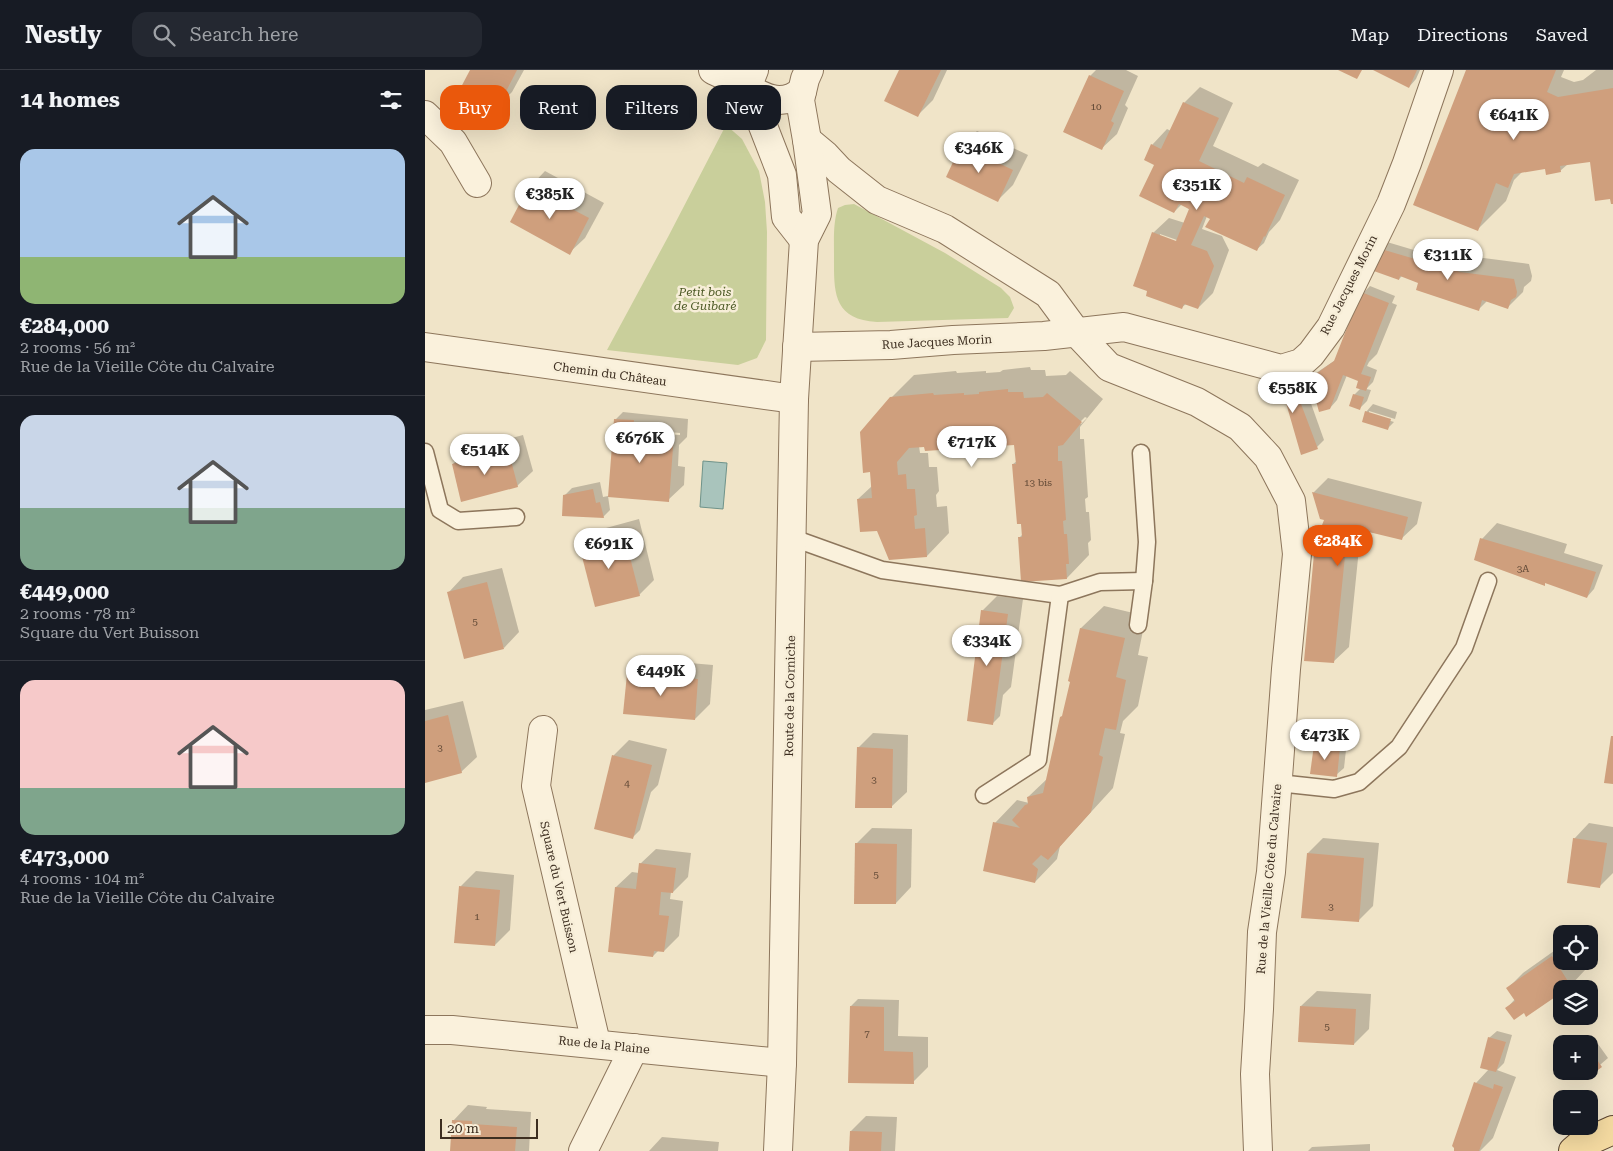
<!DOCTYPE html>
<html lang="en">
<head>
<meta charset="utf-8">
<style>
	:root { --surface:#171b24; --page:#242831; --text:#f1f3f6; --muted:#9ea1a6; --line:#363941; --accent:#ea580c }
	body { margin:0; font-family:"Roboto Serif",serif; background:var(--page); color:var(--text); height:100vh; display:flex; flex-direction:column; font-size:19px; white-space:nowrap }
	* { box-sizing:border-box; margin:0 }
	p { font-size:16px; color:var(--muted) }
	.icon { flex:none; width:28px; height:28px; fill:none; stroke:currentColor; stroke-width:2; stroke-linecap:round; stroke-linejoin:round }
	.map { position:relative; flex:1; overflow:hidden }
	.details { display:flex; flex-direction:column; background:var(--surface); width:425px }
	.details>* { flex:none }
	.banner { position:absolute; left:15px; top:15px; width:475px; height:45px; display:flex; gap:10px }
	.controls { position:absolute; left:1128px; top:855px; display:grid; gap:10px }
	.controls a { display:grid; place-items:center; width:45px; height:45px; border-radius:10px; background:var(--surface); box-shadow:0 5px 20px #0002; font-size:25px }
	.scale { position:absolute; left:15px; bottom:12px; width:98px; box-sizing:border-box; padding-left:5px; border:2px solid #3d2e20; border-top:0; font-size:14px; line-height:18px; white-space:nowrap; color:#3d2e20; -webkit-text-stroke:4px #f7eed8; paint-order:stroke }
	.price { position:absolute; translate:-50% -42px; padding:0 11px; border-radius:18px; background:#fff; color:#222; font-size:16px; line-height:32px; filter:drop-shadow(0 1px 2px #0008) }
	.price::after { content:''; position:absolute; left:50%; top:30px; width:15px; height:11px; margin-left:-8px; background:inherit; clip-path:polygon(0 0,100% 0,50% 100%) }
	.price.on { background:var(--accent); color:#fff }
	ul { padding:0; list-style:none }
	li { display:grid; align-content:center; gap:10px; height:265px; padding:0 20px }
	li+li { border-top:1px solid var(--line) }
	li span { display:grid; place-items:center; height:155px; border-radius:15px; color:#555 }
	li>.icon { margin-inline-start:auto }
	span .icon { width:90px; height:90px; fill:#fffc; stroke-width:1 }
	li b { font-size:21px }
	h2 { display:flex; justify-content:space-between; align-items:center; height:60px; padding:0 20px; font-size:21px }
	.chip { padding:0 18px; border-radius:15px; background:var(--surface); box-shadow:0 5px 20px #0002; font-size:18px; line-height:45px }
	.chip.on { background:var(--accent); color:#fff }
	header { display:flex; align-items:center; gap:30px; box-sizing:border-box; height:70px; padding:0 25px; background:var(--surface); border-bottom:1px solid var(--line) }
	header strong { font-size:24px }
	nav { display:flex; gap:28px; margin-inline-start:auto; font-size:18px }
	.search { width:350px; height:45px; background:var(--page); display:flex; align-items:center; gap:12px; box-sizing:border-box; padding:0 18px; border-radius:15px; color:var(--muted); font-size:19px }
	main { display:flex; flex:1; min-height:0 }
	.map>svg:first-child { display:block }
</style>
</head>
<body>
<header>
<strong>Nestly</strong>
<div class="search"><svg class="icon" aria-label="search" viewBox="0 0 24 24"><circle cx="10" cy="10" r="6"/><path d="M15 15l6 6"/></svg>Search here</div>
<nav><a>Map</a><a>Directions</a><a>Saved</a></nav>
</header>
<main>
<section class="details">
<h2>14 homes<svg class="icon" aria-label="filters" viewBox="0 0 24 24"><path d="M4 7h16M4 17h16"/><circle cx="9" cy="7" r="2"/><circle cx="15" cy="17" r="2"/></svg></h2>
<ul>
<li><span style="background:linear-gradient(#a9c7e8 70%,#8fb573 0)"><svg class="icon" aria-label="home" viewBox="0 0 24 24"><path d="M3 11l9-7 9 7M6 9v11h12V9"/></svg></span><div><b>€284,000</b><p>2 rooms · 56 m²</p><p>Rue de la Vieille Côte du Calvaire</p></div></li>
<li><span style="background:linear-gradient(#c9d6e8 60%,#7fa58c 0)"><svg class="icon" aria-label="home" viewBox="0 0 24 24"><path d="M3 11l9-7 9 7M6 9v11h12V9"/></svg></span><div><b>€449,000</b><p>2 rooms · 78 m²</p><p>Square du Vert Buisson</p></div></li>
<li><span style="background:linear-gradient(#f6c9c9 70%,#7fa58c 0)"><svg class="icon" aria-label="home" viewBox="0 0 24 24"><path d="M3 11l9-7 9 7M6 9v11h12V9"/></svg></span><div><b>€473,000</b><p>4 rooms · 104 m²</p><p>Rue de la Vieille Côte du Calvaire</p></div></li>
</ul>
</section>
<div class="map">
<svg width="1188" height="1081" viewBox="0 0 1188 1081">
	<rect width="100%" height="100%" fill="#f0e4c8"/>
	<g fill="#c9cf9b">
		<path d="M301 55 317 69 334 101 340 132 342 162 341 270 332 288 313 295 182 280 243 167Z"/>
		<path d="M429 134 520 183 576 218 585 227 589 238 583 248 452 252C407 249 409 221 409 185 409 169 408 153 413 138L420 135Z"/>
	</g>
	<path fill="#a9c4bc" stroke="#6f938a" d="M278 391 302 393 298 439 275 437Z"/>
	<g fill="#0003" fill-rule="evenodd">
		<path d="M46 0H99L87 22 72 37Z"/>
		<path d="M475 0H522L508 30 492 46Z"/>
		<path d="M671 0H701L713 6 700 35 703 38 692 64 676 79 665 6Z"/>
		<path d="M950 0H995L991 9 984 17Z"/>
		<path d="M1043 0H1139L1136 7 1149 12 1158 10 1171 0H1188V127L1172 129 1166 90 1143 94 1135 101 1121 97 1098 101 1089 110 1081 131 1052 160Z"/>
		<path d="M775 17 808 33 788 76 833 97 838 93 874 110 855 150 844 162 839 173 831 180 782 146 777 159 797 166 804 180 788 223 773 238 761 234 756 238 728 163 744 148 760 153 765 140 757 134 749 142 731 94 720 89 727 75 742 59 746 61 759 33ZM735 164 752 170V172L735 166Z"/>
		<path d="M552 61 603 85 588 115 573 130 537 76Z"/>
		<path d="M120 101 179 133 160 168 144 183 105 117Z"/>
		<path d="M962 172 1009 186 1017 178 1037 184 1041 180 1045 181 1044 185 1051 187 1104 194 1107 206 1106 211 1099 217 1098 222 1082 238 1062 231 1053 240 995 212 977 206 974 209 947 199Z"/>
		<path d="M945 216 970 226 967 233 972 235 952 284 944 292 942 296 952 300 948 312 941 319 946 320 942 331 935 338 929 325 936 318 935 310 922 305 912 330 905 338 886 309 894 301 912 289 938 223Z"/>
		<path d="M605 297 606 300H620L621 306 641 305 645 301 678 329 655 357V369H659L663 427 660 429 661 442H664L666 470 663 473 664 485 642 508 594 468 598 464 588 394 592 391 591 373 545 374 533 375 530 378 494 376 495 383H503L504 397H512L514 421 511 425 512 437 522 436 524 463 502 486 465 489 453 460 433 429 447 416 466 328 489 305 531 301 532 303 561 301V303L575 302 578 300ZM660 347 662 348 656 354H653Z"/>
		<path d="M854 300 878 311 899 370 892 377 862 332Z"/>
		<path d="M948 334 972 342 970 349 944 341V344L969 352 962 359 941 342Z"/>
		<path d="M198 342 263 349 262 367 254 375 253 396 260 397 259 415 243 430 191 349ZM222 360 255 363V365L222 363Z"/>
		<path d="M98 365 108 401 92 416 28 394 44 379Z"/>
		<path d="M903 408 997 432 992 454 976 469 936 459 924 577 908 592 900 449 888 423Z"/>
		<path d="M175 412 178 427 183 426 185 440 178 447 140 425 147 418Z"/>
		<path d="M214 449 229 510 214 525 155 476 170 461ZM205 461V463L171 472V470Z"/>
		<path d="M1072 453 1142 474 1139 483 1178 495 1169 519 1162 527 1121 512 1119 514 1057 469Z"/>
		<path d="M77 498 94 562 79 578 23 523 38 507Z"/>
		<path d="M572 526 598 529 586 617 578 625 575 646 568 653 557 541Z"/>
		<path d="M679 536 721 546 713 585 723 587 713 636 698 651 695 663 700 664 688 718 635 776 632 789 610 812 570 753 592 730 604 733 603 727 623 708 639 645 656 558Z"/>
		<path d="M218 589 288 595 285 634 270 649 203 604Z"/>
		<path d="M38 631 52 687 36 702 0 711V640Z"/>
		<path d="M448 663 483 665 482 722 466 737 433 678Z"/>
		<path d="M898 668 922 671 919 698 911 705 890 676Z"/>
		<path d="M204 670 242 679 233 715 226 722 215 760 208 767 170 758 189 685Z"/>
		<path d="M1164 753 1188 757V803L1175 816 1149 769Z"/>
		<path d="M447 758 487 759 486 817 471 833 432 773Z"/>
		<path d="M898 768 954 773 948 836 933 851 883 783Z"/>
		<path d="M231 779 266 783 263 807 248 822H246L245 829 258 831 254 866 239 881 234 880 228 886 191 817 207 802 214 803 215 794Z"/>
		<path d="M51 801 89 805 85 860 70 875 36 816Z"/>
		<path d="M1136 876V891H1156L1161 899 1146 915 1140 919H1136V921L1101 945 1099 942 1082 938 1090 929 1083 918 1098 903Z"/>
		<path d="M892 921 946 924 944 959 929 974 876 936Z"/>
		<path d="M433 929 474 930 473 966 503 967V997L488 1012H424L426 936Z"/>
		<path d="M1072 961 1087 965 1079 993 1072 1000 1091 1007 1068 1068 1055 1081H1030L1051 1013 1064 999V968Z"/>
		<path d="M1168 967 1183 988 1162 1006 1164 1001V974H1159Z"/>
		<path d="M43 1035 62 1037 61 1039 106 1042 104 1081H26L28 1051Z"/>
		<path d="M441 1046 472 1047 470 1081H425L426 1061Z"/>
		<path d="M237 1067 294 1072 293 1081H224Z"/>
		<path d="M945 1074V1081H883L887 1077Z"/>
	</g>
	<g fill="#cf9f7d">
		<path d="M45 0H92L72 39 35 19Z"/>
		<path d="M474 0H516L493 47 459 31Z"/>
		<path d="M913 0H937L932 9Z"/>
		<path d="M948 0H992L984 18Z"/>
		<path d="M1041 0H1131L1122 22 1133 27 1188 18V134H1186L1185 129 1170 131 1165 92 1135 96 1136 102 1121 105 1120 99 1089 104 1083 118 1071 113 1053 161 988 135Z"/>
		<path d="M664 5 699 21 686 51 689 53 677 80 638 62Z"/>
		<path d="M758 32 794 48 774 91 819 113 822 107 860 125 840 167 839 166 832 181 780 157 785 149 779 146 766 175 782 181 789 196 773 239 759 234 757 239 721 226 722 221 708 216 727 162 751 171 764 139 754 134 749 143 714 126 729 95 719 90 726 74 736 79Z"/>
		<path d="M536 75 588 100 573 132 521 107Z"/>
		<path d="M104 116 164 148 145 185 85 152Z"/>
		<path d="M956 179 1024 199 1025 195 1030 196 1029 200 1035 202 1089 209 1092 222 1091 227 1086 230 1083 239 1057 230 1054 241 991 220 993 213 975 206 974 210 946 200Z"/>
		<path d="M936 222 964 233 936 304 946 307 941 321 931 318 933 311 918 305 905 339 894 342 885 308 909 291Z"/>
		<path d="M845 307 870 318 893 379 876 385 861 333 838 323Z"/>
		<path d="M583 319V322H598L599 328 618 327 622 323 657 352 638 375 633 376V391H637L641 450 638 451 639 464H642L644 494H641L642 509 596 512 593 467H597L596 454H592L587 394H591L589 375 545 378 544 375 531 376 530 379 500 381 499 377 484 378 472 392 473 405 481 404 482 419H490L492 445 489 446 490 459 500 458 502 487 464 490 452 461 435 462 432 429 447 428 445 402 438 403 435 362 465 327 508 323 509 325 539 323V325L554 324V322Z"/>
		<path d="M928 324 939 327 935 340 924 336Z"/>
		<path d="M940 341 966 349 963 360 937 352Z"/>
		<path d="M189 349 209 350 208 360 249 364 244 432 183 427Z"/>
		<path d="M83 379 93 417 36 432 27 394Z"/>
		<path d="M168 419 171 433 175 432 179 448 137 446 138 425Z"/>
		<path d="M887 422 983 447 977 470 923 457 909 593 879 591 890 473 899 450 895 449Z"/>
		<path d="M199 464 215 526 170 537 154 475Z"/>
		<path d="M1055 468 1171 502 1162 528 1120 513V516L1049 490Z"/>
		<path d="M62 512 79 579 39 589 22 522Z"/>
		<path d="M556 540 583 544 568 655 542 651Z"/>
		<path d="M655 558 700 568 691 607 701 610 691 660 680 658 674 685 678 687 666 742 623 790 616 785 607 794 613 799 610 813 558 801 568 752 595 758 587 750 600 735 603 734 602 727 618 723 635 647 637 646 645 612 643 611Z"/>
		<path d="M202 604 273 609 270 650 198 644Z"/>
		<path d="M23 645 37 703 0 713V651Z"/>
		<path d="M1186 666H1188V714L1179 713Z"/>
		<path d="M889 675 915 678 912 707 885 704Z"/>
		<path d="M432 677 468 679 467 738H430Z"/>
		<path d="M187 685 227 695 208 769 169 759Z"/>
		<path d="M1148 768 1182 773 1175 818 1142 813Z"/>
		<path d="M430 773 472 774 471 834H429Z"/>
		<path d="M882 783 939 788 934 852 876 848Z"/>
		<path d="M214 793 251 798 248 823 236 822 234 845 244 846 239 882 229 881 228 887 183 882 190 817 211 819Z"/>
		<path d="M34 816 75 820 70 876 29 873Z"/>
		<path d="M1127 886 1146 916 1142 919H1136V923L1101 947 1099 943 1089 950 1080 938 1090 931 1081 918Z"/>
		<path d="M425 936 459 937V981L488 982 489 1014 423 1013Z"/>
		<path d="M875 936 931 939 929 975 873 972Z"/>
		<path d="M1063 967 1081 972 1071 1002 1055 998Z"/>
		<path d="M1164 978 1177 997 1162 1008 1157 1001H1164Z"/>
		<path d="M1049 1012 1068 1019 1069 1014 1078 1017 1054 1081H1029V1078L1027 1076Z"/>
		<path d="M27 1050 47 1051V1054L92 1057 90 1081H25Z"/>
		<path d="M425 1061 457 1062 456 1081H424Z"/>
	</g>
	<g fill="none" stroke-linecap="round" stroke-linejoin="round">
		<defs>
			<g id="service">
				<path d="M0 382 15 440 33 451 91 447"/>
				<path d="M368 468 457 500 635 525 675 512 719 511"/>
				<path d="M713 555 719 511 722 472 716 383"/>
				<path d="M853 713 909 719 934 712 974 677 1039 578 1063 511"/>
				<path d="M559 725 613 690 635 525"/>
			</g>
			<g id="minor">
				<path d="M0 45 28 72 52 113"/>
				<path d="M382 70 400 85 414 100 452 130 520 159 623 224 651 262 684 297 772 332 815 357 843 387 866 431 872 484 861 599 846 802 837 862 834 939 830 1004 833 1081"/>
				<path d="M0 277 369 329"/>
				<path d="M372 277 466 275 528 270 619 266 699 257 856 299 876 293 886 284 906 257 966 134 982 93 1014 0"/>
				<path d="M118 660 111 716 171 973"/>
				<path d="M0 960H27L357 993"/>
				<path d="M158 1081 209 978"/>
			</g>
			<g id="tertiary">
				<path d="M288 0C296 4 305 7 313 12 334 25 355 40 377 21"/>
				<path d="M329 0 323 15 324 20 357 105 361 147 379 170"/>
				<path d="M353 1081 357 993 369 329 379 170 392 144 382 70 375 30 380 9 384 0"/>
			</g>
			<path id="primary" d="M1148 1081 1155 1075 1188 1060"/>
		</defs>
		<use href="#service" stroke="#8d765c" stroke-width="19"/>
		<use href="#minor" stroke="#8d765c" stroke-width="30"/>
		<use href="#tertiary" stroke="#8d765c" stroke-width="30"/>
		<use href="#primary" stroke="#5b4430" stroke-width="30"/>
		<use href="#service" stroke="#faf1dc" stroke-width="16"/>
		<use href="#minor" stroke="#faf1dc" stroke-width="28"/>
		<use href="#tertiary" stroke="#faf1dc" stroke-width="28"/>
		<use href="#primary" stroke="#f3d9a0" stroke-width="28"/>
	</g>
	<g text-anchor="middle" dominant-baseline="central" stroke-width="5" stroke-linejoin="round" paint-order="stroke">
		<g font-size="10" fill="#624a37">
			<text x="671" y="36">10</text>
			<text x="613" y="412">13 bis</text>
			<text x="1098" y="498">3A</text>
			<text x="50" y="551">5</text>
			<text x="15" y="677">3</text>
			<text x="449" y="709">3</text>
			<text x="202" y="713">4</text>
			<text x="451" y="804">5</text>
			<text x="906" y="836">3</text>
			<text x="52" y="846">1</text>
			<text x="902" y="956">5</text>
			<text x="442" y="963">7</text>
		</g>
		<g font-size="12" fill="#3d2e20" stroke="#f7eed8">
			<text transform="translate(924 215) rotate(-63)">Rue Jacques Morin</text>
			<text transform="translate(512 272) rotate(-3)">Rue Jacques Morin</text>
			<text transform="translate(185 304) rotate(8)">Chemin du Château</text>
			<text transform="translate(365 626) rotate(-89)">Route de la Corniche</text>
			<text transform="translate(844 809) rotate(-85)">Rue de la Vieille Côte du Calvaire</text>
			<text transform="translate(134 817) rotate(77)">Square du Vert Buisson</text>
			<text transform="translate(179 975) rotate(6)">Rue de la Plaine</text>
		</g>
		<g font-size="12" font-style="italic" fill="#4d5a26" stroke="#f7eed8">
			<text x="280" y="222">Petit bois<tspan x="280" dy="14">de Guibaré</tspan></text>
		</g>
	</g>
</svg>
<div class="controls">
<a><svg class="icon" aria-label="locate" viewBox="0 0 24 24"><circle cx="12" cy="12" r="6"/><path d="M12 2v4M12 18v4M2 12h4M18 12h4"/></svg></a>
<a><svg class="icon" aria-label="layers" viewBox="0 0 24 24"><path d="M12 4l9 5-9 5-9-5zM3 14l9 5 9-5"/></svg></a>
<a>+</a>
<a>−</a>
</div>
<div class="scale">20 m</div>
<b class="price" style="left:1089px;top:71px">€641K</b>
<b class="price" style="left:554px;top:104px">€346K</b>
<b class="price" style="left:772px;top:141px">€351K</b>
<b class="price" style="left:125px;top:150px">€385K</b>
<b class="price" style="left:1023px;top:211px">€311K</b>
<b class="price" style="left:868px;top:344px">€558K</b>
<b class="price" style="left:215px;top:394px">€676K</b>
<b class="price" style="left:547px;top:398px">€717K</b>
<b class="price" style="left:60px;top:406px">€514K</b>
<b class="price on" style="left:913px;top:497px">€284K</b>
<b class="price" style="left:184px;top:500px">€691K</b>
<b class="price" style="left:562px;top:597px">€334K</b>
<b class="price" style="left:236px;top:627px">€449K</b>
<b class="price" style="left:900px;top:691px">€473K</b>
<div class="banner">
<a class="chip on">Buy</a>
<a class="chip">Rent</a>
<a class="chip">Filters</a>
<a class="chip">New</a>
</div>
</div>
</main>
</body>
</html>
